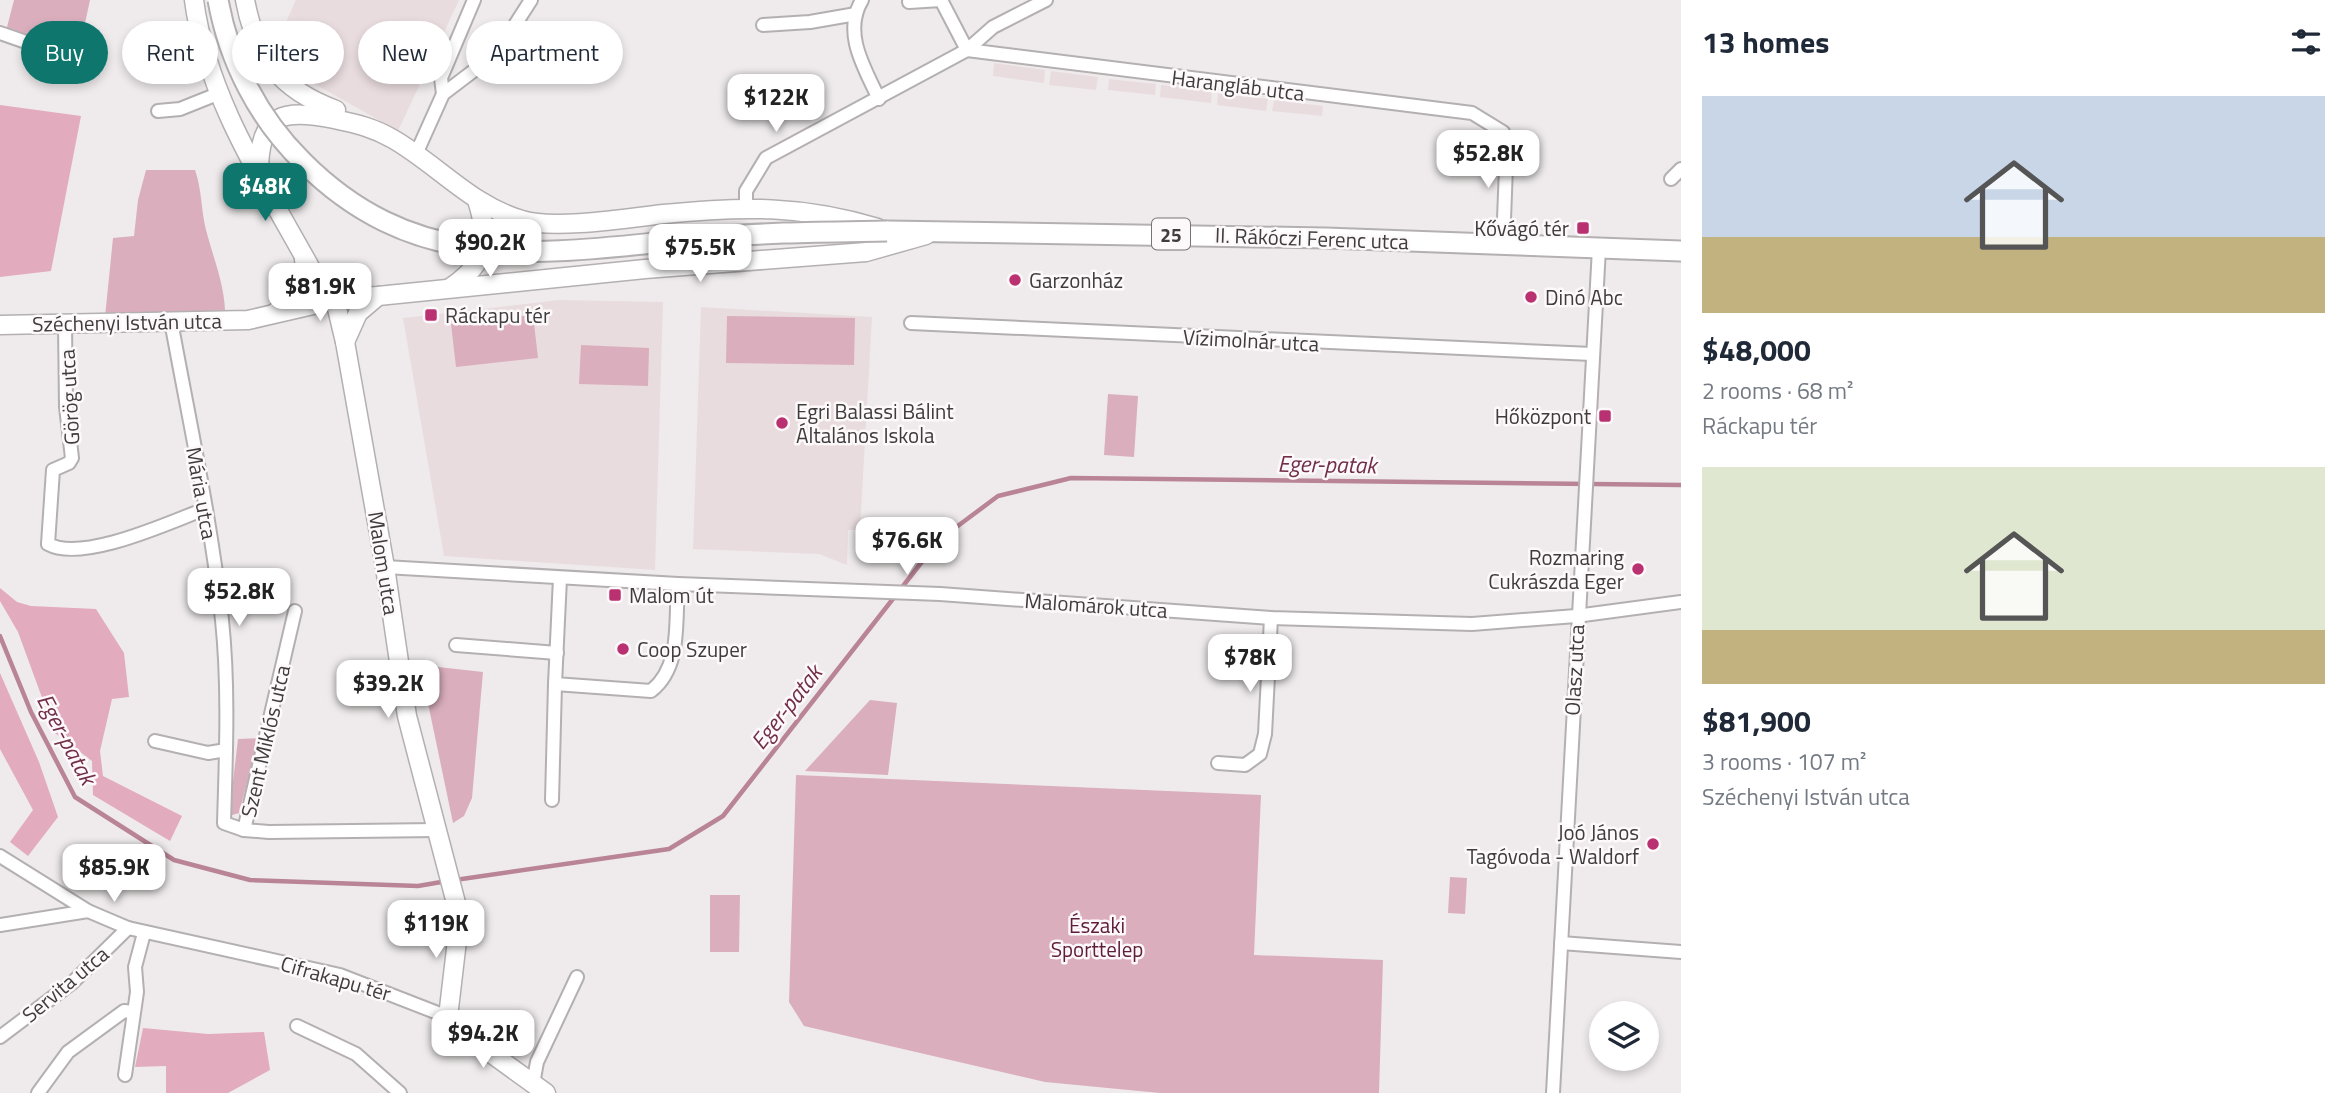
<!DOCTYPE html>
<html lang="en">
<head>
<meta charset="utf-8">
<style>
	:root { --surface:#fff; --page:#f6f6f7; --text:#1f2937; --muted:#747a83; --accent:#0f766e }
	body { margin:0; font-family:"Titillium Web",sans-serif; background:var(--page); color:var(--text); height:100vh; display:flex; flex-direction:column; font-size:26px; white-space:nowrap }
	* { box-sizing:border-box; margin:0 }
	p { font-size:23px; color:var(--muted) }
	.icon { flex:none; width:38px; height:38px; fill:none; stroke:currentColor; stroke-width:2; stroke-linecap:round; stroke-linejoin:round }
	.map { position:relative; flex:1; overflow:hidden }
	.drawer { display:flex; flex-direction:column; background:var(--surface); width:665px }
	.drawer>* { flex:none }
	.hud { position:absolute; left:21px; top:21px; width:665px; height:63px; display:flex; gap:14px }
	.controls { position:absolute; left:1589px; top:1001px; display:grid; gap:14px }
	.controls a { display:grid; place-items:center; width:70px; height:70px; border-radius:50%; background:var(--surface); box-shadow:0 4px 10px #0003; font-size:35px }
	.price { position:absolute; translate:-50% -60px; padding:0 16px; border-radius:14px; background:#fff; color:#222; font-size:23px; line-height:46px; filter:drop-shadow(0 2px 4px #0008) }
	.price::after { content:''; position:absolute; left:50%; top:42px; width:21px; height:16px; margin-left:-10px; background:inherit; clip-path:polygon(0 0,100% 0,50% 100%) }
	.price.on { background:var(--accent); color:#fff }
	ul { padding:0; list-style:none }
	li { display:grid; align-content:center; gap:14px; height:371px; padding:0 21px }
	li span { display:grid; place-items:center; height:217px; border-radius:0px; color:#555 }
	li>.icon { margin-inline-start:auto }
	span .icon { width:126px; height:126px; fill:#fffc; stroke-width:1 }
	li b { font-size:30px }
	h2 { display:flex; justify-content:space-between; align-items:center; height:84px; padding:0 21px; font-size:30px }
	.pill { padding:0 24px; border-radius:32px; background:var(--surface); box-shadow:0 4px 10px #0003; font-size:24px; line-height:63px }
	.pill.on { background:var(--accent); color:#fff }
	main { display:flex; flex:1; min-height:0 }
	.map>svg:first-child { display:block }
</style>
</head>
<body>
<main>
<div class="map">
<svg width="1681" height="1093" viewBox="0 0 1681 1093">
	<rect width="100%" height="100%" fill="#efebec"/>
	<g fill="#e9dcdf">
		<path d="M296 0H459L398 131 283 66 273 51Z"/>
		<path d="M994 63 1045 70 1044 83 993 76Z"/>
		<path d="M1051 71 1098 77 1096 90 1049 85Z"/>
		<path d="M1109 79 1156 84 1155 95 1108 90Z"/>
		<path d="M1161 85 1212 91 1211 103 1160 97Z"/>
		<path d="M1218 93 1268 99 1266 111 1217 105Z"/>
		<path d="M1274 100 1323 106 1322 116 1272 111Z"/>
		<path d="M559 300 663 302 655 570 444 556 403 318Z"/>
		<path d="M701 307 872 317 860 530H848L847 565 819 554 693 549Z"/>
	</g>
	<g fill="#daaebd">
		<path d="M14 0H90L79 51 6 31Z"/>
		<path d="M146 170H195C202 190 201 210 206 230 213 257 224 283 225 310L105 317 113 238 134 236 138 200Z"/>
		<path d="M533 315 538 358 456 367 451 324Z"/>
		<path d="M727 316 855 318 854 365 726 363Z"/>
		<path d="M581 345 649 348 648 386 579 384Z"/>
		<path d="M1108 394 1138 396 1134 457 1104 455Z"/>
		<path d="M420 665 483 672 472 798 464 816 453 823Z"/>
		<path d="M870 700 897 703 888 775 805 771Z"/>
		<path d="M259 738 239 813 229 816 238 739Z"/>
		<path d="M796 775 1261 795 1254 955 1383 960 1379 1093H1160L1045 1082 804 1026 789 1002Z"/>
		<path d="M1450 877 1467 878 1465 914 1448 913Z"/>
		<path d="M710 895H740L739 952H710Z"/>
	</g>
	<g fill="#e3abbe">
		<path d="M0 105 81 116 51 271 0 277Z"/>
		<path d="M0 588 17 602 31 606 96 609 124 653 129 697 112 699 100 751 103 776 182 816 170 841 93 795 92 761 55 733 18 632 0 601Z"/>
		<path d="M0 673 39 762 58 817 28 856 10 842 33 810 0 749Z"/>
		<path d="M143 1028 208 1034 264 1032 270 1070 228 1093H166V1066L135 1067Z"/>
	</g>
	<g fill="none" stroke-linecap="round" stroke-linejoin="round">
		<g stroke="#b98496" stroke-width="4.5">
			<path d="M0 636 31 712 75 797 174 860 250 880 418 886 447 881"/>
			<path d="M455 880 669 849 723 816 939 540 998 496 1071 478 1681 485"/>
		</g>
		<defs>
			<g id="street">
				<path d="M862 0C842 33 865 69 879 99"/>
				<path d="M909 2 941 0 967 50"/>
				<path d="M763 25 810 22 856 14"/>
				<path d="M0 33 69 57"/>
				<path d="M967 50 1472 113 1503 132 1506 167 1503 245"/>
				<path d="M443 94 441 78 474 0"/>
				<path d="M158 111 180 109 220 93"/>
				<path d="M416 154 443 94 497 53 531 0"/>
				<path d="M1671 179 1681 169"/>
				<path d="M746 207V191L766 158 967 50 993 27 1046 0"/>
				<path d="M171 321C189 420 211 520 222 620 229 687 226 755 224 823L244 830 269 832 437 830"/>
				<path d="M911 323 1592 354"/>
				<path d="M65 325 66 407 72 458 69 463 53 470 48 544C83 563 170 522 205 509"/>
				<path d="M385 567 678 584 940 594 1271 618 1472 624 1576 616 1681 602"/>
				<path d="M560 578 555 684 651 691C682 667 675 621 678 584"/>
				<path d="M456 645 557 653"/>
				<path d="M155 741 208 753 226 750"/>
				<path d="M1218 763 1245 765 1260 754 1265 734 1271 618"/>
				<path d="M552 800 555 684"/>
				<path d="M244 830 295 611"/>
				<path d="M0 856 88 911 128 928 340 975 448 1017"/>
				<path d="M0 925 88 911"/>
				<path d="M1561 943 1681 952"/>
				<path d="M297 1026 356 1054 400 1093"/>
				<path d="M0 1037 73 982 128 928"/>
				<path d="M125 1075 137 992 135 967 144 933"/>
				<path d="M533 1084 537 1062 577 977"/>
				<path d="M38 1093 68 1052 124 1011 133 1012"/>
				<path d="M1553 1093 1599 248"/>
			</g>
			<g id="secondary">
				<path d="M194 0C207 100 269 191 316 278 330 301 354 296 378 296L645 269 866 252 926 235"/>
				<path d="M245 0C256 58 281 90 336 110"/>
				<path d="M259 172C259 112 284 109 334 119 357 124 372 127 393 139 438 165 472 206 522 220 554 230 629 218 664 214 743 206 802 205 878 228"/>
				<path d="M450 288C488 262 490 242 477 200"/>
				<path d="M334 296 345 342 385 567 407 716 456 903 458 932 448 1017 456 1028 546 1093"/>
				<path d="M275 313C294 297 307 286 304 259"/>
				<path d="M0 325 248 320 313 305 334 296"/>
				<path d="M345 342 358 313 378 296"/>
			</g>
			<path id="primary" d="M887 231 1326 238 1681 251"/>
		</defs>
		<use href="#street" stroke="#b4b0b1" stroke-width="16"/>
		<use href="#secondary" stroke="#b4b0b1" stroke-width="21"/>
		<use href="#primary" stroke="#b4b0b1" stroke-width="23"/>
		<use href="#street" stroke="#fff" stroke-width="12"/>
		<use href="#secondary" stroke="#fff" stroke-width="18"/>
		<use href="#primary" stroke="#fff" stroke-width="19"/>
		<defs>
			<path id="primary-bridge" d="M218 0C229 61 258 118 303 162 423 282 555 251 707 238 767 232 827 232 887 231"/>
		</defs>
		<use href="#primary-bridge" stroke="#b4b0b1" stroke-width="23" stroke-linecap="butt"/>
		<use href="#primary-bridge" stroke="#fff" stroke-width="19"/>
	</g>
	<g fill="#b93170" stroke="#fdf8f9" stroke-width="2.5">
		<rect x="1576" y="221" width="14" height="14" rx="3.5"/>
		<circle cx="1015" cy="280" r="7"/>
		<circle cx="1531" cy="297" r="7"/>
		<rect x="424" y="308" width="14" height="14" rx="3.5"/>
		<rect x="1598" y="409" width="14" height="14" rx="3.5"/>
		<circle cx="782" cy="423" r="7"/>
		<circle cx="1638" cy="569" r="7"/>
		<rect x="608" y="588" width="14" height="14" rx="3.5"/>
		<circle cx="623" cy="649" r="7"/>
		<circle cx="1653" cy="844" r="7"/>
	</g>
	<g text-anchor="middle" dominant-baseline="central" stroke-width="5" stroke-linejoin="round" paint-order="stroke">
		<rect fill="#fdf8f9" stroke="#777475" stroke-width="2" x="1152" y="218.5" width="38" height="31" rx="5"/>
		<g font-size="19" font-weight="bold" fill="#3e3c3d">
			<text x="1171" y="234">25</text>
		</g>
		<g font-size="21" fill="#3e3c3d" stroke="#fdf8f9">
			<text transform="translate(1238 85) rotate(7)">Harangláb utca</text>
			<text transform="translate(1312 238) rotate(2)">II. Rákóczi Ferenc utca</text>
			<text transform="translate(127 322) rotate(-1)">Széchenyi István utca</text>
			<text transform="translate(1251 340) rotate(3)">Vízimolnár utca</text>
			<text transform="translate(69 397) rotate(-93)">Görög utca</text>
			<text transform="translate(202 493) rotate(80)">Mária utca</text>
			<text transform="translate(384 563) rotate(81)">Malom utca</text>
			<text transform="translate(1096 605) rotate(4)">Malomárok utca</text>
			<text transform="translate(1574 670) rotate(-87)">Olasz utca</text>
			<text transform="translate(265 741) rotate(-77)">Szent Miklós utca</text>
			<text transform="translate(336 978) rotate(16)">Cifrakapu tér</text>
			<text transform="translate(65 984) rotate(-40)">Servita utca</text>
		</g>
		<g font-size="21" fill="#3e3c3d" stroke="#fdf8f9" text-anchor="start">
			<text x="1569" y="228" text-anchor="end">Kővágó tér</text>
			<text x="1029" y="280">Garzonház</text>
			<text x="1545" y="297">Dinó Abc</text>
			<text x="445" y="315">Ráckapu tér</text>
			<text x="796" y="411">Egri Balassi Bálint<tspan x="796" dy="24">Általános Iskola</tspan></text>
			<text x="1591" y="416" text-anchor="end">Hőközpont</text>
			<text x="1624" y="557" text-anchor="end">Rozmaring<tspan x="1624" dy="24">Cukrászda Eger</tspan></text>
			<text x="629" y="595">Malom út</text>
			<text x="637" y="649">Coop Szuper</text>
			<text x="1639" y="832" text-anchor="end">Joó János<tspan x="1639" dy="24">Tagóvoda - Waldorf</tspan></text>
		</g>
		<g font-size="21" fill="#5e1d39" stroke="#fdf8f9">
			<text x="1097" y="925">Északi<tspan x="1097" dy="24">Sporttelep</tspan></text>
		</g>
		<g font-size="23" font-style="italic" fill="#712e49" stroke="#fdf8f9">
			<text transform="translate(1327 464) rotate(1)">Eger-patak</text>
			<text transform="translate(786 707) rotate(-52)">Eger-patak</text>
			<text transform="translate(67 739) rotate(62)">Eger-patak</text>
		</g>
	</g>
</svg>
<div class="controls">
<a><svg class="icon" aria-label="layers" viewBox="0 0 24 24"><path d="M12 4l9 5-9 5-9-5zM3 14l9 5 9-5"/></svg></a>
</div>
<b class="price" style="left:776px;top:134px">$122K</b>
<b class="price" style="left:1488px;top:190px">$52.8K</b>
<b class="price on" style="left:265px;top:223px">$48K</b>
<b class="price" style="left:490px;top:279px">$90.2K</b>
<b class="price" style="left:700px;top:284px">$75.5K</b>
<b class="price" style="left:320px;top:323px">$81.9K</b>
<b class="price" style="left:907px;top:577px">$76.6K</b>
<b class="price" style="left:239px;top:628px">$52.8K</b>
<b class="price" style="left:1250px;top:694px">$78K</b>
<b class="price" style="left:388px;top:720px">$39.2K</b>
<b class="price" style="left:114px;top:904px">$85.9K</b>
<b class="price" style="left:436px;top:960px">$119K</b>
<b class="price" style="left:483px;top:1070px">$94.2K</b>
<div class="hud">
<a class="pill on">Buy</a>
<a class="pill">Rent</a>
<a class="pill">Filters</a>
<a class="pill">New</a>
<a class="pill">Apartment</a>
</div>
</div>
<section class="drawer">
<h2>13 homes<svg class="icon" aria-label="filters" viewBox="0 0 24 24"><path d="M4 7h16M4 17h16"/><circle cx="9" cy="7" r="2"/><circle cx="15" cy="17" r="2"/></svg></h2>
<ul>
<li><span style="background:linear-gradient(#c9d6e8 65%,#c2b280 0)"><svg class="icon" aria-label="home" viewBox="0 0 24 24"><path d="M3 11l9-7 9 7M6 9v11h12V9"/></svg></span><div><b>$48,000</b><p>2 rooms · 68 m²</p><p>Ráckapu tér</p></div></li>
<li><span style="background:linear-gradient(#dfe7d0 75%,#c2b280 0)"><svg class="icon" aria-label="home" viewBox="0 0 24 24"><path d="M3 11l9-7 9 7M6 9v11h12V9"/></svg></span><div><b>$81,900</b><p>3 rooms · 107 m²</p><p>Széchenyi István utca</p></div></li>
</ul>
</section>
</main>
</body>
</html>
